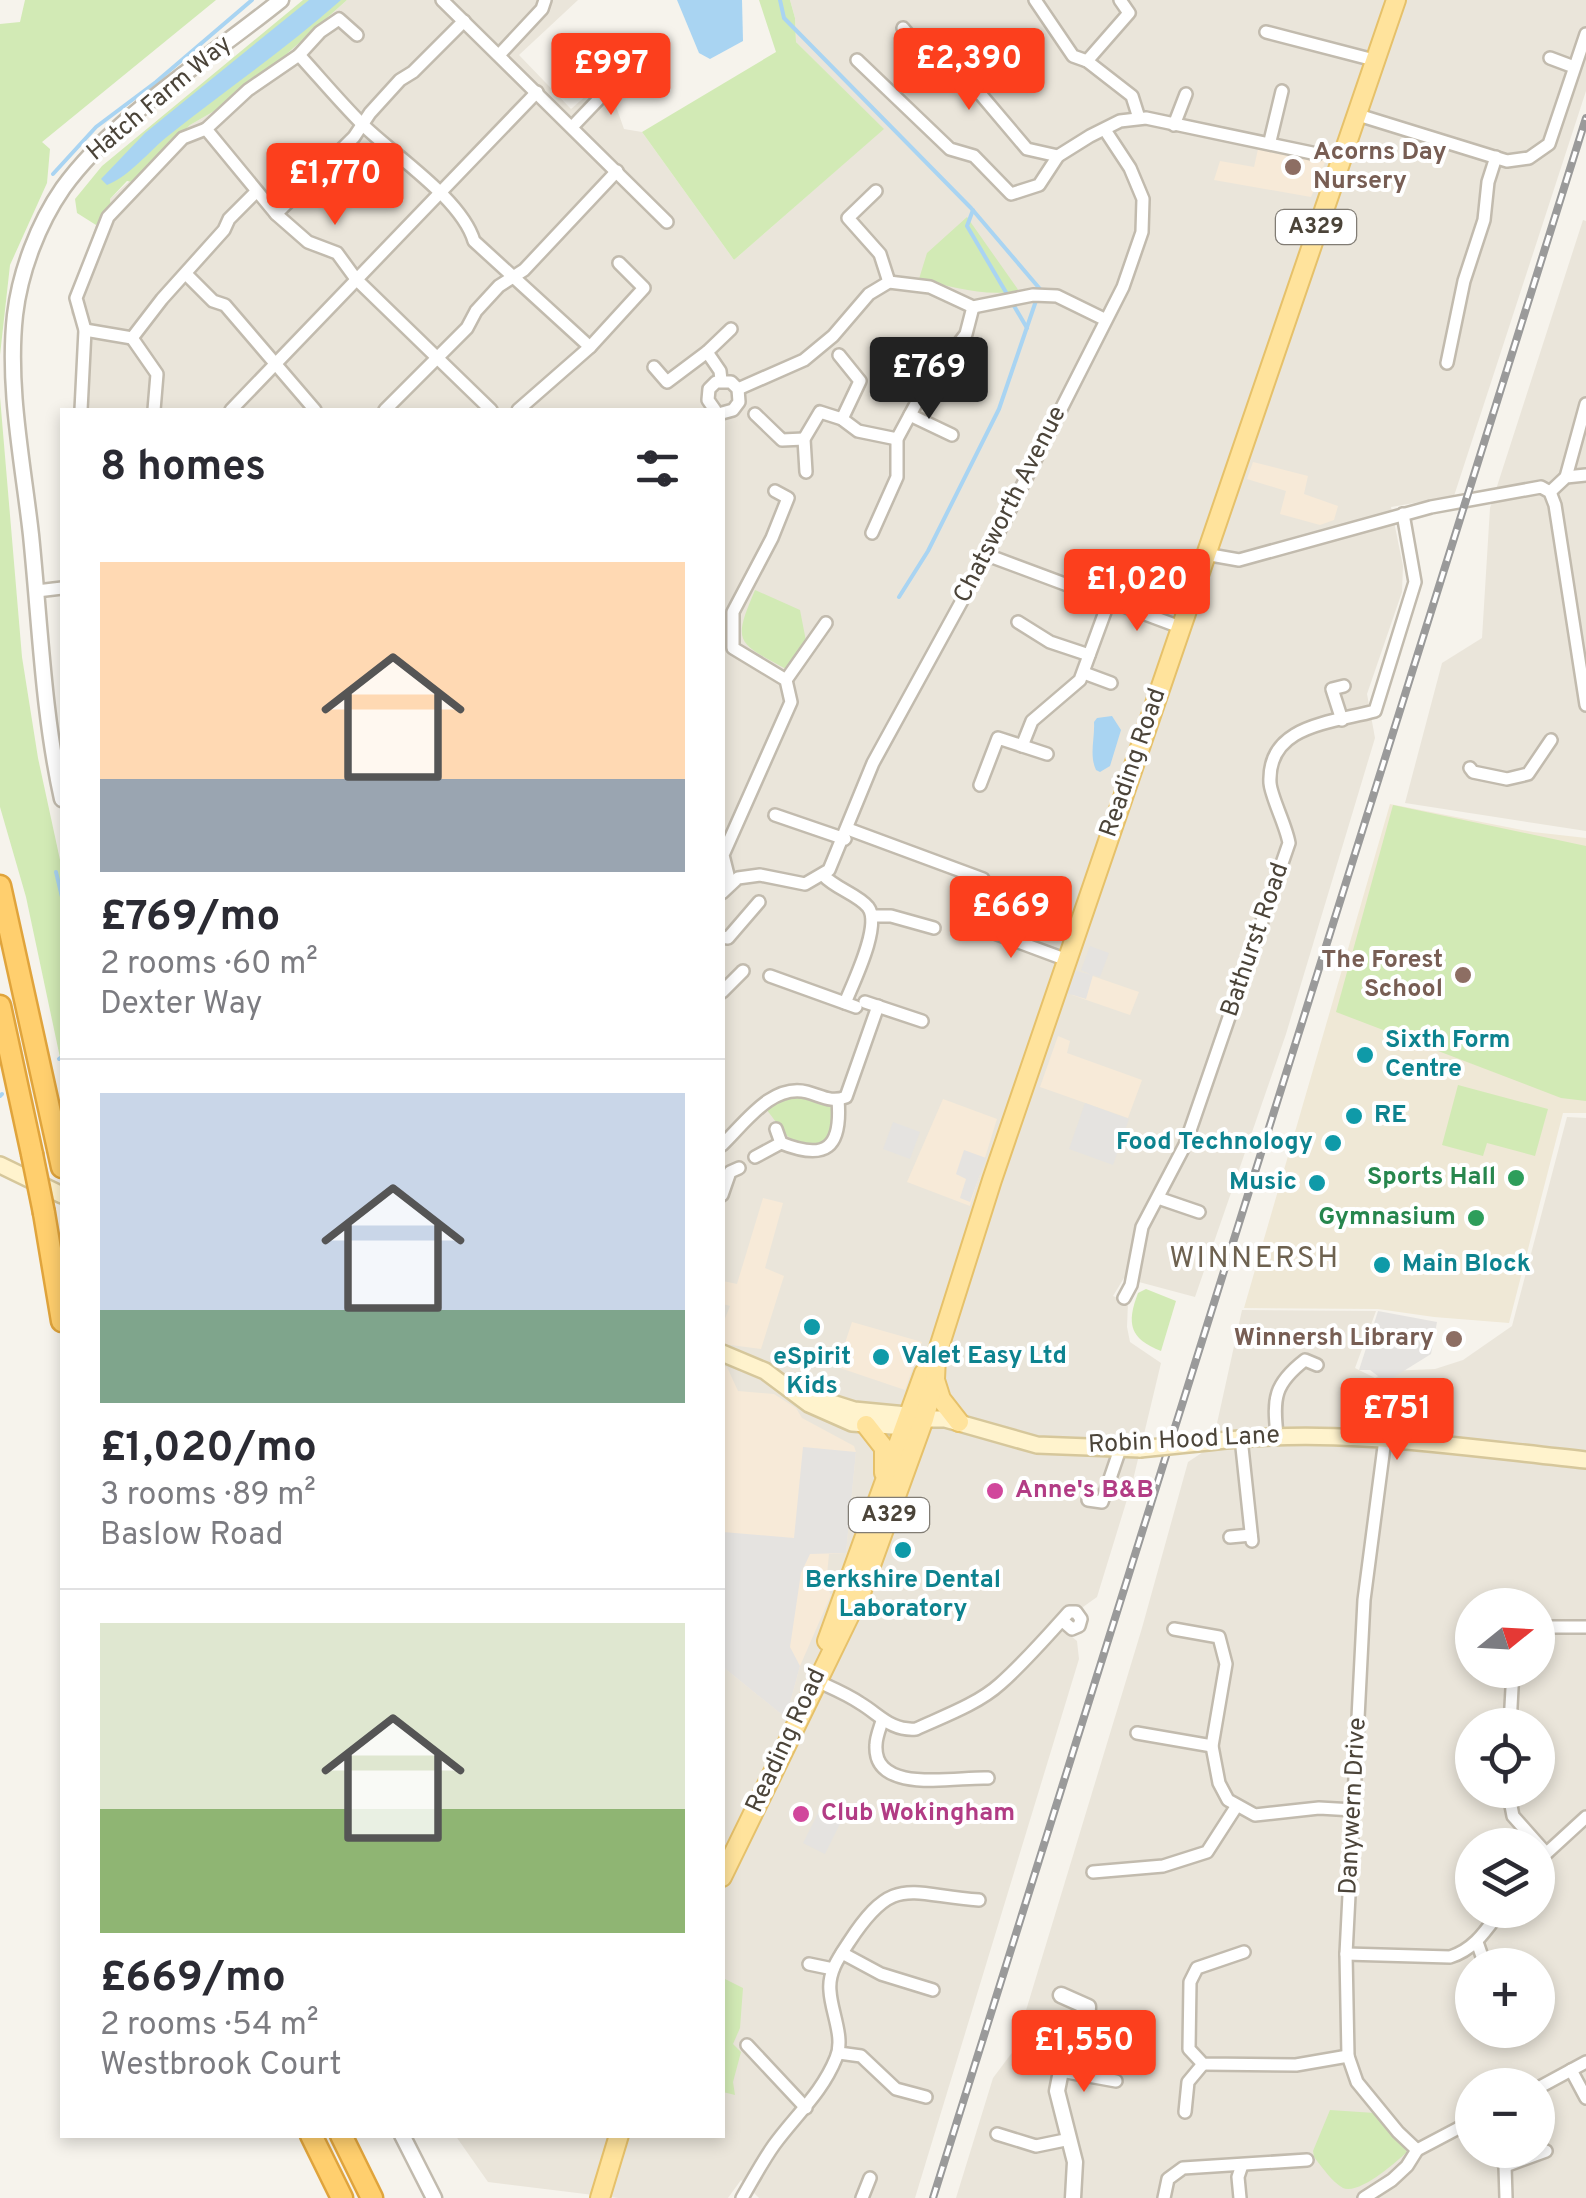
<!DOCTYPE html>
<html lang="en">
<head>
<meta charset="utf-8">
<style>
	:root { --surface:#fff; --page:#f7f7f7; --text:#2b2b33; --muted:#7c7c81; --line:#e1e1e2; --accent:#fc3f1d }
	body { margin:0; font-family:Overpass,sans-serif; background:var(--page); color:var(--text); height:100vh; display:flex; flex-direction:column; font-size:38px; white-space:nowrap }
	* { box-sizing:border-box; margin:0 }
	p { font-size:32px; color:var(--muted) }
	.icon { flex:none; width:55px; height:55px; fill:none; stroke:currentColor; stroke-width:2; stroke-linecap:round; stroke-linejoin:round }
	.map { position:relative; flex:1; overflow:hidden }
	.panel { position:absolute; left:60px; top:408px; width:665px; height:1730px; display:flex; flex-direction:column; background:var(--surface); border-radius:0px; box-shadow:0 5px 15px #0003 }
	.panel>* { flex:none }
	.needle { width:65px; rotate:72deg }
	.fabs { position:absolute; left:1455px; top:1588px; display:grid; gap:20px }
	.fabs a { display:grid; place-items:center; width:100px; height:100px; border-radius:50%; background:var(--surface); box-shadow:0 5px 15px #0003; font-size:50px }
	.price { position:absolute; translate:-50% -85px; padding:0 22px; border-radius:10px; background:var(--accent); color:#fff; font-size:32px; line-height:65px; filter:drop-shadow(0 2px 5px #0008) }
	.price::after { content:''; position:absolute; left:50%; top:60px; width:30px; height:22px; margin-left:-15px; background:inherit; clip-path:polygon(0 0,100% 0,50% 100%) }
	.price.current { background:#222; color:#fff }
	ul { padding:0; list-style:none }
	li { display:grid; align-content:center; gap:20px; height:530px; padding:0 40px }
	li+li { border-top:2px solid var(--line) }
	li span { display:grid; place-items:center; height:310px; border-radius:0px; color:#555 }
	li>.icon { margin-inline-start:auto }
	span .icon { width:180px; height:180px; fill:#fffc; stroke-width:1 }
	li b { font-size:42px }
	h2 { display:flex; justify-content:space-between; align-items:center; height:120px; padding:0 40px; font-size:42px }
	.map>svg:first-child { display:block }
</style>
</head>
<body>
<div class="map">
<svg width="1586" height="2198" viewBox="0 0 1586 2198">
	<rect width="100%" height="100%" fill="#f6f3ec"/>
	<g fill="#eae5da" fill-rule="evenodd">
		<path d="M347 0H578L519 55 571 109 606 78 624 129 642 132 734 260 883 129 796 42 795 18 790 0H1586V91L1454 496 1391 507 1403 566 1402 592 1367 694 1375 738 1286 1034 1195 1297 1124 1278 1113 1296 1128 1302 1127 1327 1130 1342 1161 1363 1133 1480 1097 1597 1083 1607 1073 1606 1063 1610 1052 1620 1077 1641 1079 1659 915 2198H759L741 2180 728 2198H618L488 2182 455 2135H722V410H75L79 329 71 313 74 289 96 225 111 206 110 199 190 125 223 106 249 80 280 60Z"/>
		<path d="M1583 220 1586 221V831L1405 803 1442 663 1482 638 1490 508Z"/>
		<path d="M1567 1117 1586 1118V2198H956L993 2078 1014 2050 1142 1628 1188 1462 1212 1446 1242 1310 1376 1311 1355 1368 1375 1378 1388 1371 1435 1369 1463 1360 1512 1326ZM1472 1605H1538V1670H1472ZM1472 1725H1538V1790H1472ZM1472 1845H1538V1910H1472ZM1472 1965H1538V2030H1472ZM1472 2085H1538V2150H1472Z"/>
	</g>
	<g fill="#f7ead8">
		<path d="M1258 149 1326 160 1311 197 1214 180 1220 161 1254 167Z"/>
		<path d="M1253 462 1308 476 1304 494 1338 506 1334 520 1320 525 1280 514 1286 491 1247 479Z"/>
		<path d="M1081 972 1139 992 1130 1015 1072 995Z"/>
		<path d="M1058 1036 1070 1041 1067 1053 1142 1080 1128 1118 1040 1087Z"/>
		<path d="M943 1099 997 1119 970 1206 907 1182Z"/>
		<path d="M763 1198 783 1203 765 1268 784 1276 761 1349 723 1344 722 1326 730 1306 723 1304V1281L737 1284Z"/>
		<path d="M852 1322 922 1342 905 1390 837 1367Z"/>
		<path d="M722 1366 727 1367 738 1391 774 1394 796 1408 802 1418 854 1446 856 1452 846 1553 829 1554 826 1585 831 1595 800 1666 786 1718 723 1667Z"/>
	</g>
	<path fill="#efe8d6" d="M1390 804 1533 832 1586 838V1113H1563L1509 1323 1434 1317 1378 1309 1244 1308Z"/>
	<g fill="#d2eab5">
		<path d="M25 0H216L42 142 50 149 47 183 10 265 0 355V24L20 22Z"/>
		<path d="M303 0H347L280 60 249 80 223 106 190 125 133 182 127 181 110 199 111 206 96 225 77 213 75 199 102 166Z"/>
		<path d="M759 0H790L795 18 796 42 884 129 734 260 642 132 776 52Z"/>
		<path d="M967 217 1019 291C983 297 954 287 919 279L927 253Z"/>
		<path d="M0 397 22 657 38 758 62 869V1067L26 897 0 807Z"/>
		<path d="M755 590 800 610 806 641 786 669C737 642 732 644 755 590Z"/>
		<path d="M1393 805 1586 846V1101L1561 1098 1336 1012Z"/>
		<path d="M1458 1085 1548 1109 1535 1156 1487 1143 1483 1156 1442 1145Z"/>
		<path d="M801 1096 830 1106 836 1117 828 1140 816 1148C780 1138 787 1134 765 1108L783 1097Z"/>
		<path d="M1146 1289 1176 1301 1161 1351C1130 1339 1126 1324 1138 1293Z"/>
		<path d="M723 1978 743 1988 740 2028 733 2044 741 2052 733 2082 735 2095 723 2092Z"/>
		<path d="M1330 2110 1375 2113 1407 2152C1395 2163 1359 2195 1343 2188 1332 2182 1322 2167 1314 2157L1313 2151Z"/>
	</g>
	<g fill="#e5e3e0">
		<path d="M1090 946 1109 953 1100 977 1093 975 1086 999 1066 993 1074 970 1092 975 1081 970Z"/>
		<path d="M1085 1103 1129 1119 1113 1165 1069 1149Z"/>
		<path d="M893 1122 920 1132 910 1159 883 1149Z"/>
		<path d="M964 1150 986 1158 970 1202 960 1198 966 1179 956 1174Z"/>
		<path d="M1378 1311 1437 1322 1431 1354 1386 1382 1370 1370H1359Z"/>
		<path d="M803 1447 856 1452 846 1553 810 1554 801 1573 790 1647 800 1666 786 1718 723 1667V1532L794 1538Z"/>
		<path d="M818 1813 840 1824 825 1854 803 1843Z"/>
	</g>
	<g fill="#a9d4f2">
		<path d="M309 0H341C286 49 226 90 168 136 148 152 131 175 107 185L101 179 145 133Z"/>
		<path d="M677 0H742L743 41 710 59 699 53Z"/>
		<path d="M1112 716 1121 730 1110 766 1100 772 1096 770C1089 755 1095 738 1094 722L1097 718Z"/>
	</g>
	<g fill="none" stroke-linecap="round" stroke-linejoin="round">
		<g stroke="#a9d4f2" stroke-width="4">
			<path d="M780 0 784 18 971 208 1040 289 999 409 928 551 899 597"/>
			<path d="M53 174 96 127 156 82 252 0"/>
			<path d="M973 210 967 226 1027 328"/>
			<path d="M56 872 62 897"/>
			<path d="M59 1059 62 1057"/>
			<path d="M0 1096 2 1094"/>
		</g>
		<defs>
			<g id="minor">
				<path d="M442 0 667 222"/>
				<path d="M1035 0 1073 56 1087 61 1132 96 1139 118"/>
				<path d="M903 28 927 57 977 90 1027 149 1058 156"/>
				<path d="M1266 32 1374 60"/>
				<path d="M500 54 542 9 545 0"/>
				<path d="M299 55C320 78 340 102 362 124 393 155 461 198 474 241L590 347"/>
				<path d="M1550 58 1574 67"/>
				<path d="M857 60 950 149 974 156 1011 194 1039 185 1058 156 1090 136 1120 121 1146 118 1317 154"/>
				<path d="M1087 61 1129 13 1120 0"/>
				<path d="M1355 114 1507 161 1529 158 1549 144 1586 34"/>
				<path d="M1174 125 1186 94"/>
				<path d="M573 126 616 81"/>
				<path d="M206 129 276 214 308 242 337 253 356 279 491 410"/>
				<path d="M1270 141 1282 91"/>
				<path d="M876 191 848 218 880 254 889 282"/>
				<path d="M276 214 354 137 370 113 400 80 413 72 464 21"/>
				<path d="M186 274 213 301 225 305 315 410"/>
				<path d="M85 330 132 338"/>
				<path d="M132 338 162 299 224 230 229 219 256 192"/>
				<path d="M132 338 157 374 154 410"/>
				<path d="M707 352 720 371 721 380"/>
				<path d="M839 355 860 381 842 419"/>
				<path d="M1447 363 1464 281 1484 220 1488 182 1496 157"/>
				<path d="M654 367 667 382 707 352 731 329"/>
				<path d="M738 389 804 360 833 336 869 294 889 282 930 287 973 307 1033 295 1057 296 1104 319"/>
				<path d="M81 410 85 330 76 298 108 217 183 138 206 129 248 90 299 55 320 32 339 19 357 35"/>
				<path d="M231 410 537 92"/>
				<path d="M385 410 467 328 476 311 499 286 524 270 617 171"/>
				<path d="M518 410 590 347 644 288 619 263"/>
				<path d="M715 410 708 400 709 389 716 382H731L738 389 739 402 733 410 722 413"/>
				<path d="M755 414 782 440 804 439"/>
				<path d="M910 415 952 435"/>
				<path d="M806 472 804 439 820 412 842 419 858 431 897 439"/>
				<path d="M1566 477 1586 404"/>
				<path d="M1550 492 1566 477 1586 475"/>
				<path d="M872 533 897 477V439L925 387 966 334 973 307"/>
				<path d="M1205 554 1239 560 1431 507 1541 487 1550 492 1555 505 1586 705"/>
				<path d="M987 555 1180 627"/>
				<path d="M37 591 62 588"/>
				<path d="M1018 622 1050 642 1089 655"/>
				<path d="M1084 673 1111 683"/>
				<path d="M786 680 826 623"/>
				<path d="M1342 720 1332 689 1344 686"/>
				<path d="M1022 746 1032 721 1080 680 1109 601"/>
				<path d="M1470 768 1473 772 1507 779 1528 774 1551 740"/>
				<path d="M980 785 998 738 1047 754"/>
				<path d="M775 815 845 839"/>
				<path d="M848 829 983 879"/>
				<path d="M823 875C836 889 857 894 868 907 882 925 853 983 845 1003"/>
				<path d="M730 883 723 855 791 702 786 680 733 648V612L772 538 788 498 775 491"/>
				<path d="M722 893 738 878 760 875 805 884 829 870 873 763 987 555 1123 287 1142 232 1143 199 1130 168 1105 130"/>
				<path d="M872 916H891L934 928"/>
				<path d="M970 924 1067 960"/>
				<path d="M722 937 728 938 759 902"/>
				<path d="M770 976 856 1007"/>
				<path d="M722 992 743 971"/>
				<path d="M865 1002 922 1021"/>
				<path d="M776 1129 781 1143"/>
				<path d="M722 1145C745 1123 772 1083 807 1092 822 1096 831 1103 846 1097L878 1006"/>
				<path d="M755 1157 781 1143C826 1161 842 1148 838 1100"/>
				<path d="M722 1195 730 1172 739 1168"/>
				<path d="M1158 1198 1199 1212"/>
				<path d="M1124 1298 1131 1285 1142 1227 1185 1145 1289 843C1286 825 1271 797 1270 783 1267 725 1330 723 1375 711L1415 582 1403 514"/>
				<path d="M1277 1435C1273 1398 1274 1384 1305 1360L1317 1365"/>
				<path d="M1241 1438 1252 1541"/>
				<path d="M1385 1439 1364 1600 1346 1954 1348 2056 1357 2082 1398 2132 1417 2150"/>
				<path d="M1088 1500 1102 1502 1120 1449"/>
				<path d="M1230 1537 1251 1535"/>
				<path d="M1174 1629 1219 1637 1226 1664 1212 1746 1219 1783 1228 1800 1255 1815 1319 1808 1354 1810"/>
				<path d="M1538 1630 1548 1627H1586"/>
				<path d="M817 1681C832 1688 847 1694 860 1703 880 1715 891 1731 916 1729 942 1717 978 1704 1000 1684 1024 1663 1050 1633 1069 1612H1076L1081 1619 1079 1626 1072 1629 1064 1622"/>
				<path d="M882 1721C880 1728 876 1737 876 1745 873 1796 959 1776 988 1778"/>
				<path d="M1510 1725 1513 1670"/>
				<path d="M1137 1733 1212 1746"/>
				<path d="M1508 1790 1513 1816 1545 1852"/>
				<path d="M1538 1861 1586 1817"/>
				<path d="M1093 1872 1163 1866 1207 1852 1236 1807"/>
				<path d="M1477 1942 1485 1965"/>
				<path d="M1244 1952 1197 1968 1190 1982 1189 2049 1203 2064 1296 2065 1348 2056"/>
				<path d="M842 1953 881 1974 933 1990"/>
				<path d="M1346 1954 1450 1957C1475 1949 1486 1930 1501 1910"/>
				<path d="M809 1964 833 1969"/>
				<path d="M747 2045 806 2108"/>
				<path d="M839 2053 861 2056 896 2089 926 2097"/>
				<path d="M1571 2070 1586 2098"/>
				<path d="M1061 2071 1116 2081"/>
				<path d="M1538 2088 1586 2062"/>
				<path d="M1185 2112 1188 2082 1203 2064"/>
				<path d="M997 2134 1036 2146 1070 2139"/>
				<path d="M1496 2150 1505 2166 1506 2198"/>
				<path d="M1505 2166 1546 2151"/>
				<path d="M742 2198C752 2181 762 2162 774 2145 795 2116 822 2093 836 2058 845 2038 831 2012 830 1991 828 1972 839 1957 849 1942 894 1873 908 1895 979 1900"/>
				<path d="M862 2198 870 2178"/>
				<path d="M1164 2198 1168 2179 1183 2168 1307 2160"/>
				<path d="M1240 2198 1238 2177 1242 2165"/>
				<path d="M1364 2198 1392 2180 1407 2166 1417 2150 1472 2121"/>
			</g>
			<g id="tertiary">
				<path d="M62 799C43 713 40 623 31 535 23 463 7 388 15 315 20 272 38 224 63 188 114 117 212 56 281 0"/>
				<path d="M1061 1995 1088 2007 1087 2028 1061 2071 1057 2091 1075 2162 1073 2198"/>
				<path d="M402 2135 434 2198"/>
			</g>
			<g id="secondary">
				<path d="M0 1165 62 1195"/>
				<path d="M722 1353 765 1371 809 1404 852 1423 892 1426 924 1419H945L1037 1445 1140 1449"/>
				<path d="M813 1397 854 1410 917 1416"/>
				<path d="M1208 1442C1334 1426 1460 1447 1586 1460"/>
			</g>
			<g id="primary">
				<path d="M935 1380 941 1399 959 1422"/>
				<path d="M866 1425 884 1448V1473"/>
				<path d="M827 1641 924 1373 936 1358"/>
				<path d="M722 1877 862 1590 924 1419 935 1379 936 1357 992 1180 1396 0"/>
				<path d="M600 2198 619 2135"/>
			</g>
			<g id="motorway">
				<path d="M0 886 62 1167"/>
				<path d="M0 1006 32 1154"/>
				<path d="M44 1213 62 1321"/>
				<path d="M311 2135 342 2198"/>
				<path d="M341 2135 372 2198"/>
			</g>
		</defs>
		<use href="#minor" stroke="#c2bbae" stroke-width="16"/>
		<use href="#tertiary" stroke="#c2bbae" stroke-width="19"/>
		<use href="#secondary" stroke="#d6c79b" stroke-width="20"/>
		<use href="#primary" stroke="#e6c16a" stroke-width="22"/>
		<use href="#motorway" stroke="#e0a43c" stroke-width="25"/>
		<use href="#minor" stroke="#fff" stroke-width="11"/>
		<use href="#tertiary" stroke="#fff" stroke-width="14"/>
		<use href="#secondary" stroke="#fff3cd" stroke-width="15"/>
		<use href="#primary" stroke="#ffe39c" stroke-width="18"/>
		<use href="#motorway" stroke="#ffcf6e" stroke-width="20"/>
		<defs>
			<path id="rail" d="M933 2198 1586 118"/>
		</defs>
		<use href="#rail" stroke="#9a9a9a" stroke-width="8"/>
		<use href="#rail" stroke="#fff" stroke-width="4" stroke-dasharray="11" stroke-linecap="butt"/>
		<defs>
			<path id="secondary-bridge" d="M1140 1449 1208 1442"/>
			<path id="motorway-bridge" d="M32 1154 44 1213"/>
		</defs>
		<use href="#secondary-bridge" stroke="#d6c79b" stroke-width="20" stroke-linecap="butt"/>
		<use href="#motorway-bridge" stroke="#e0a43c" stroke-width="25" stroke-linecap="butt"/>
		<use href="#secondary-bridge" stroke="#fff3cd" stroke-width="15"/>
		<use href="#motorway-bridge" stroke="#ffcf6e" stroke-width="20"/>
	</g>
	<g fill="#8d6e63" stroke="#fff" stroke-width="4">
		<circle cx="1293" cy="167" r="10"/>
		<circle cx="1463" cy="975" r="10"/>
		<circle cx="1454" cy="1339" r="10"/>
	</g>
	<g fill="#0f9aa8" stroke="#fff" stroke-width="4">
		<circle cx="1365" cy="1055" r="10"/>
		<circle cx="1354" cy="1116" r="10"/>
		<circle cx="1333" cy="1143" r="10"/>
		<circle cx="1317" cy="1183" r="10"/>
		<circle cx="1382" cy="1265" r="10"/>
		<circle cx="812" cy="1327" r="10"/>
		<circle cx="881" cy="1357" r="10"/>
		<circle cx="903" cy="1550" r="10"/>
	</g>
	<g fill="#2e9e5b" stroke="#fff" stroke-width="4">
		<circle cx="1516" cy="1178" r="10"/>
		<circle cx="1476" cy="1218" r="10"/>
	</g>
	<g fill="#d1479c" stroke="#fff" stroke-width="4">
		<circle cx="995" cy="1491" r="10"/>
		<circle cx="801" cy="1814" r="10"/>
	</g>
	<g text-anchor="middle" dominant-baseline="central" stroke-width="8" stroke-linejoin="round" paint-order="stroke">
		<g fill="#fff" stroke="#817c74" stroke-width="2.5">
			<rect x="1276" y="210" width="80" height="34" rx="8"/>
			<rect x="849" y="1498" width="80" height="34" rx="8"/>
		</g>
		<g font-size="22" font-weight="bold" fill="#4b4439">
			<text x="1316" y="227">A329</text>
			<text x="889" y="1515">A329</text>
		</g>
		<g font-size="25" fill="#4b4439" stroke="#fff">
			<text transform="translate(160 99) rotate(-40)">Hatch Farm Way</text>
			<text transform="translate(1011 505) rotate(-63)">Chatsworth Avenue</text>
			<text transform="translate(1134 763) rotate(-71)">Reading Road</text>
			<text transform="translate(1256 940) rotate(-71)">Bathurst Road</text>
			<text transform="translate(1184 1441) rotate(-3)">Robin Hood Lane</text>
			<text transform="translate(787 1741) rotate(-65)">Reading Road</text>
			<text transform="translate(1354 1806) rotate(-87)">Danywern Drive</text>
		</g>
		<g font-size="25" font-weight="bold" fill="#785e54" stroke="#fff" text-anchor="end">
			<text x="1313" y="153" text-anchor="start">Acorns Day<tspan x="1313" dy="29">Nursery</tspan></text>
			<text x="1443" y="961">The Forest<tspan x="1443" dy="29">School</tspan></text>
			<text x="1434" y="1339">Winnersh Library</text>
		</g>
		<g font-size="25" font-weight="bold" fill="#0d838f" stroke="#fff" text-anchor="start">
			<text x="1385" y="1041">Sixth Form<tspan x="1385" dy="29">Centre</tspan></text>
			<text x="1374" y="1116">RE</text>
			<text x="1313" y="1143" text-anchor="end">Food Technology</text>
			<text x="1297" y="1183" text-anchor="end">Music</text>
			<text x="1402" y="1265">Main Block</text>
			<text x="901" y="1357">Valet Easy Ltd</text>
			<text x="812" y="1358" text-anchor="middle">eSpirit<tspan x="812" dy="29">Kids</tspan></text>
			<text x="903" y="1581" text-anchor="middle">Berkshire Dental<tspan x="903" dy="29">Laboratory</tspan></text>
		</g>
		<g font-size="25" font-weight="bold" fill="#27864d" stroke="#fff" text-anchor="end">
			<text x="1496" y="1178">Sports Hall</text>
			<text x="1456" y="1218">Gymnasium</text>
		</g>
		<g font-size="25" font-weight="bold" fill="#b23c85" stroke="#fff" text-anchor="start">
			<text x="1015" y="1491">Anne's B&amp;B</text>
			<text x="821" y="1814">Club Wokingham</text>
		</g>
		<g font-size="30" letter-spacing="2.5" fill="#6e6250" stroke="#fff">
			<text x="1255" y="1259">WINNERSH</text>
		</g>
	</g>
</svg>
<div class="fabs">
<a><svg class="needle" viewBox="-14 -14 28 28"><path d="M0-13l5 13h-10z" fill="#e53935"/><path d="M0 13l5-13h-10z" fill="#7c7c81"/></svg></a>
<a><svg class="icon" aria-label="locate" viewBox="0 0 24 24"><circle cx="12" cy="12" r="6"/><path d="M12 2v4M12 18v4M2 12h4M18 12h4"/></svg></a>
<a><svg class="icon" aria-label="layers" viewBox="0 0 24 24"><path d="M12 4l9 5-9 5-9-5zM3 14l9 5 9-5"/></svg></a>
<a>+</a>
<a>−</a>
</div>
<b class="price" style="left:969px;top:113px">£2,390</b>
<b class="price" style="left:611px;top:118px">£997</b>
<b class="price" style="left:335px;top:228px">£1,770</b>
<b class="price current" style="left:929px;top:422px">£769</b>
<b class="price" style="left:1137px;top:634px">£1,020</b>
<b class="price" style="left:1011px;top:961px">£669</b>
<b class="price" style="left:1397px;top:1463px">£751</b>
<b class="price" style="left:1084px;top:2095px">£1,550</b>
<section class="panel">
<h2>8 homes<svg class="icon" aria-label="filters" viewBox="0 0 24 24"><path d="M4 7h16M4 17h16"/><circle cx="9" cy="7" r="2"/><circle cx="15" cy="17" r="2"/></svg></h2>
<ul>
<li><span style="background:linear-gradient(#ffd9b3 70%,#9aa5b1 0)"><svg class="icon" aria-label="home" viewBox="0 0 24 24"><path d="M3 11l9-7 9 7M6 9v11h12V9"/></svg></span><div><b>£769/mo</b><p>2 rooms · 60 m²</p><p>Dexter Way</p></div></li>
<li><span style="background:linear-gradient(#c9d6e8 70%,#7fa58c 0)"><svg class="icon" aria-label="home" viewBox="0 0 24 24"><path d="M3 11l9-7 9 7M6 9v11h12V9"/></svg></span><div><b>£1,020/mo</b><p>3 rooms · 89 m²</p><p>Baslow Road</p></div></li>
<li><span style="background:linear-gradient(#dfe7d0 60%,#8fb573 0)"><svg class="icon" aria-label="home" viewBox="0 0 24 24"><path d="M3 11l9-7 9 7M6 9v11h12V9"/></svg></span><div><b>£669/mo</b><p>2 rooms · 54 m²</p><p>Westbrook Court</p></div></li>
</ul>
</section>
</div>
</body>
</html>
